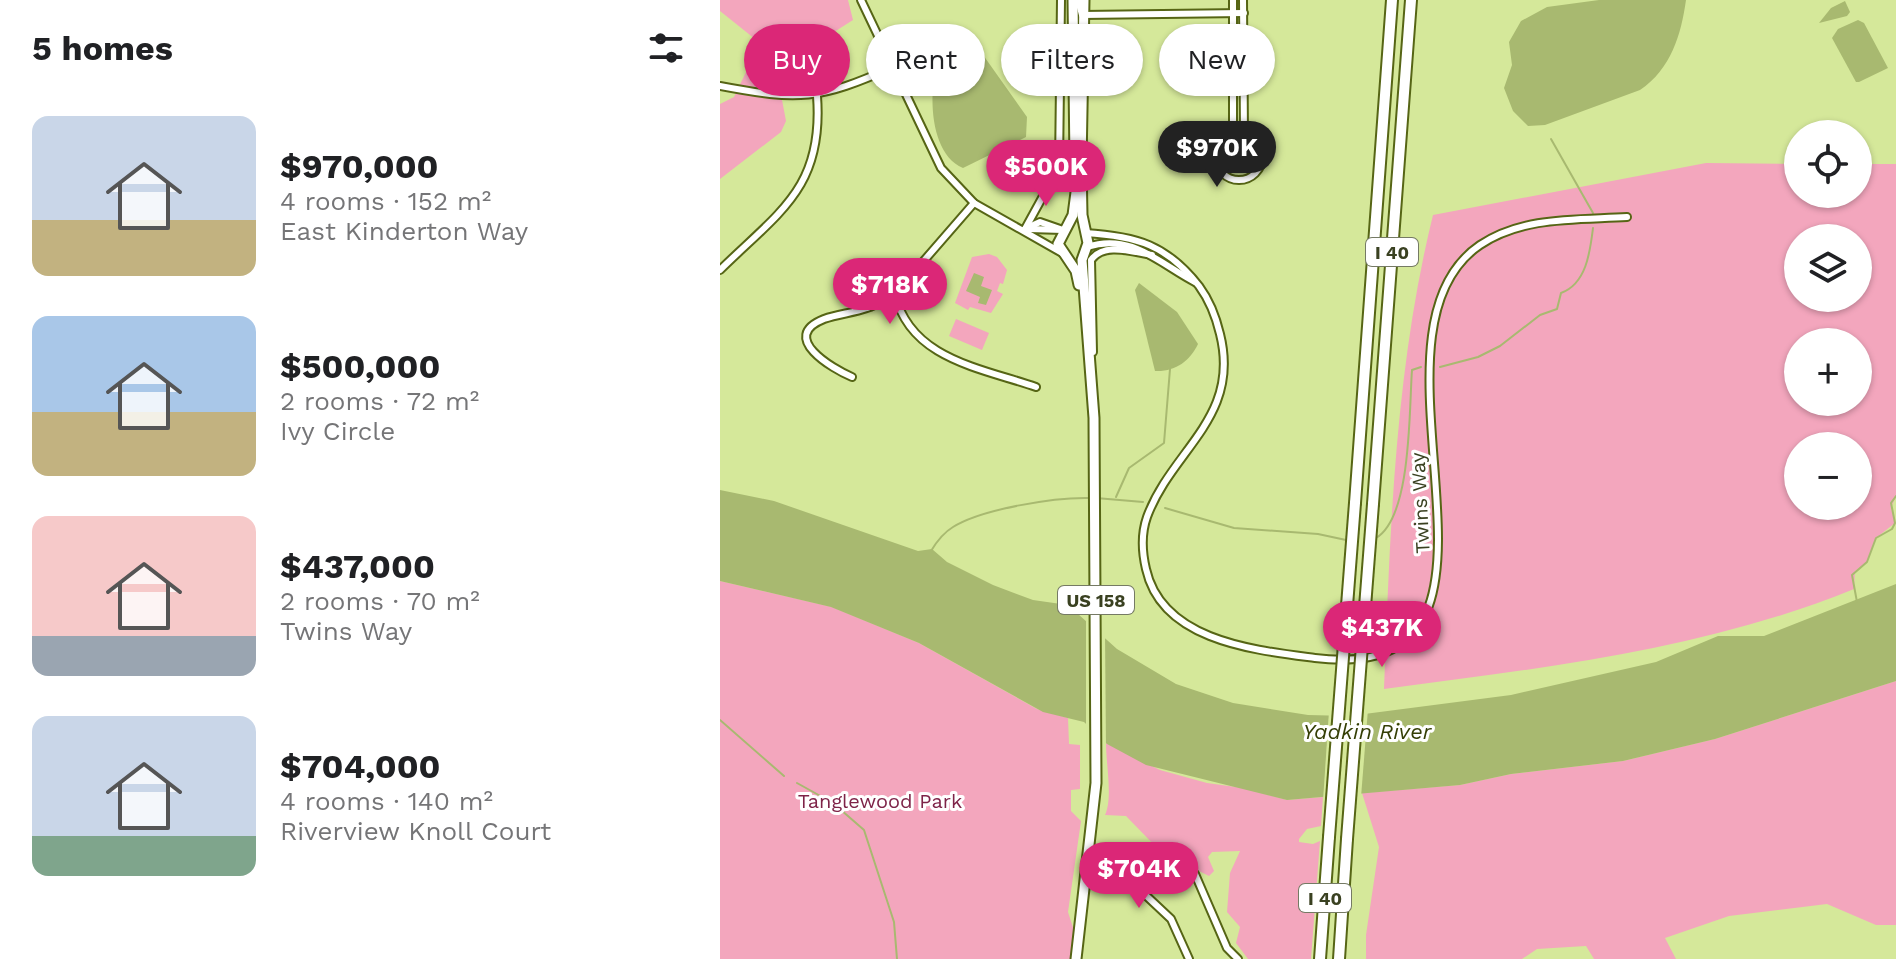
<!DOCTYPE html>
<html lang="en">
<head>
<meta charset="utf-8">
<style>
	:root { --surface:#fff; --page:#f6f6f6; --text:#202124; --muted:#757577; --accent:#db2777 }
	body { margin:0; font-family:"Work Sans",sans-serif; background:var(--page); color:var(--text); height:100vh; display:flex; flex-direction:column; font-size:30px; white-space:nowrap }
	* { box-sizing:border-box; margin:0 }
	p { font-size:26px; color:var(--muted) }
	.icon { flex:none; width:44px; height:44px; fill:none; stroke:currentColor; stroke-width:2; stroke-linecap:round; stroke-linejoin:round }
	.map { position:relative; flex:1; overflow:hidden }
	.side { display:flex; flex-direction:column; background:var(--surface); width:720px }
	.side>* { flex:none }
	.hud { position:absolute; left:24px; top:24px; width:760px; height:72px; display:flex; gap:16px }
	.controls { position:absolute; left:1064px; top:120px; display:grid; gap:16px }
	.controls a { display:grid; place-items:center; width:88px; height:88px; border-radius:50%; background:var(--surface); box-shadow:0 2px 6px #0004; font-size:40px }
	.price { position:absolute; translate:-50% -68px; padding:0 18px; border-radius:28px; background:var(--accent); color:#fff; font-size:26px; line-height:52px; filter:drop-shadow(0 2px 4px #0008) }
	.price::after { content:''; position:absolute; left:50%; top:48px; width:24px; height:18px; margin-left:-12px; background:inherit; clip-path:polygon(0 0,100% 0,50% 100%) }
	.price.on { background:#222; color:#fff }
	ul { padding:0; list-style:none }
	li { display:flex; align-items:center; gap:24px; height:200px; padding:0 32px }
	li span { display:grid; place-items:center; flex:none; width:224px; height:160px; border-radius:16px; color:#555 }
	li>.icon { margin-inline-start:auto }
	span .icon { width:96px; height:96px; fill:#fffc; stroke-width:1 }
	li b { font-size:34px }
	h2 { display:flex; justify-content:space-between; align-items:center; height:96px; padding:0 32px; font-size:34px }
	.chip { padding:0 28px; border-radius:36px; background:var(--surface); box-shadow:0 2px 6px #0004; font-size:28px; line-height:72px }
	.chip.on { background:var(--accent); color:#fff }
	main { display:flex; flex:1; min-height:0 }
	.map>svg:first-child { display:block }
</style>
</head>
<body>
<main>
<section class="side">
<h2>5 homes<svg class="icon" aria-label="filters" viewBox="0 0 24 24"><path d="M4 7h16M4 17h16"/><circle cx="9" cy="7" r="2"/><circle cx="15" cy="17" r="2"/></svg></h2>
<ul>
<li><span style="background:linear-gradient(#c9d6e8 65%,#c2b280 0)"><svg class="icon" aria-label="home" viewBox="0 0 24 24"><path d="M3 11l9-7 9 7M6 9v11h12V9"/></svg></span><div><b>$970,000</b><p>4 rooms · 152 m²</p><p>East Kinderton Way</p></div></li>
<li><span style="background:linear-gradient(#a9c7e8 60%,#c2b280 0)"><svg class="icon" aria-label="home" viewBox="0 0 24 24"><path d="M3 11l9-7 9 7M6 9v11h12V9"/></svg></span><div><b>$500,000</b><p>2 rooms · 72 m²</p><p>Ivy Circle</p></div></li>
<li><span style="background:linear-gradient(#f6c9c9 75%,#9aa5b1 0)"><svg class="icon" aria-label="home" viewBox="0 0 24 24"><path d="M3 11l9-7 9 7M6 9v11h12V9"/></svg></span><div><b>$437,000</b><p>2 rooms · 70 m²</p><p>Twins Way</p></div></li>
<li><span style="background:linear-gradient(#c9d6e8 75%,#7fa58c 0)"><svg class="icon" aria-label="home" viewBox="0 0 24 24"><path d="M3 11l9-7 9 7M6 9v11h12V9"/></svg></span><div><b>$704,000</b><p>4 rooms · 140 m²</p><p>Riverview Knoll Court</p></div></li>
</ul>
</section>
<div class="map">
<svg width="1176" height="959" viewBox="0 0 1176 959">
	<rect width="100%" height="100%" fill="#d5e89a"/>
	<g fill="#f3a6bd" fill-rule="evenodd">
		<path d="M0 0H128L133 20 92 46 59 84 66 121 61 132 0 179V104L14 97 40 43 0 11Z"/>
		<path d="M986 163 1078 164V194H1138V164H1176V496L1171 508 1175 523 1156 538 1147 562 1135 571 1134 589C984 650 823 668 664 689 670 531 675 369 713 215ZM1078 238H1138V298H1078ZM1078 342H1138V402H1078ZM1078 446H1138V506H1078Z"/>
		<path d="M269 254 277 257 287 270 283 284 280 283 277 291 283 294 271 313 250 307 248 310 235 303 252 257Z"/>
		<path d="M236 319 269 333 262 350 229 336Z"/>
		<path d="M0 581 112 607 199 643 317 709 348 718 349 744 360 745V789L351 790V811L361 821 348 912 358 943 355 959H0Z"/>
		<path d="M1176 681V925H1156L1107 904 1009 916 945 938 956 959H874L866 946 817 949 802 959H646V935L659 847 642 793 740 785 791 774 903 761 995 739Z"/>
		<path d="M386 743 440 770 487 783 523 788 567 800 603 797 601 826 587 829 579 839V842L593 844 600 841 591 959H528L516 943 520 927 507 912 510 873 520 851 492 852 488 857 494 871 489 876 441 852 406 816 385 815C393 798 386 765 386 743Z"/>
	</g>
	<g fill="#a8b970">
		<path d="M879 0H966C961 35 951 69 920 90L825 125 808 126 793 111 784 88 792 65 789 42 801 21 827 7Z"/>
		<path d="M1125 1 1130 12 1127 16 1099 23 1111 8Z"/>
		<path d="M1138 20 1144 23 1168 68 1139 82H1136L1112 38 1118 29Z"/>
		<path d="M256 45 307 117 306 137 243 168C206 152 208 81 221 51H249Z"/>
		<path d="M254 273 264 277 261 286 272 290 266 305 258 303 260 297 246 291Z"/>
		<path d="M419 283 457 312 478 344C470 361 455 372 435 371L415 290Z"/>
		<path d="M0 490 54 501 198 551 212 549 227 562 273 585 313 600 348 605 397 649 456 684 513 703 588 715 629 716 791 695 936 662 998 636H1044L1176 584V681L995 739 903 761 791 774 740 785 567 800 426 765 387 744 364 722 323 712 199 643 111 607 0 581Z"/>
	</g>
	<g fill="#d5e89a">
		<path d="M366 614 385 634 386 748 366 730Z"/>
		<path d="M648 709 641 797 603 801 609 711Z"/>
	</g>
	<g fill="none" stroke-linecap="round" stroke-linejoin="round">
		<g stroke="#a8b970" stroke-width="2">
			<path d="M831 139 873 213"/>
			<path d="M720 367 758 357 780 346 820 315 837 309 841 293C866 284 870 253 873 228"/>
			<path d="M396 497 409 468 444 443 450 369"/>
			<path d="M376 498 423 502"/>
			<path d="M445 508 514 528 598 534 626 540"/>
			<path d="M656 538C692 517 689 408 692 370L701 367"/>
			<path d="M211 551C217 541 223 533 233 527 262 509 335 497 370 498"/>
			<path d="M1137 602 1132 575 1147 562 1156 538 1172 529 1175 523 1171 503 1176 496"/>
			<path d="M0 720 64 776"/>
			<path d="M77 783 113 803 144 830 174 922 177 959"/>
		</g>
		<defs>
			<g id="street">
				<path d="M141 0 221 168 254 203 342 253"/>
				<path d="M358 0 362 15 524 13"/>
				<path d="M513 0V135"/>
				<path d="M523 0 524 134"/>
				<path d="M0 86C79 101 99 100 173 67"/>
				<circle cx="519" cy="157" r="23"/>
				<path d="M254 203 175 294C190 359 261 368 316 387"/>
				<path d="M305 229 339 167 341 0"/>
				<path d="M305 229 320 222 343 230"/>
				<path d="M309 229 343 230"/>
				<path d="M365 233C417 236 447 245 479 286 490 301 496 317 500 334 521 418 452 449 427 517 421 534 422 552 426 569 442 641 534 650 595 658 836 687 623 338 760 245 803 216 858 220 907 217"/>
				<path d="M367 247C411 232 440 264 475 282"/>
				<path d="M0 270C59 212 104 188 97 96"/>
				<path d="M373 352 371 260C384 242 412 252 432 255"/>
				<path d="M132 377C113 369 58 337 104 319 118 314 133 313 147 308 158 305 166 298 175 294"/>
				<path d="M469 959 451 919 418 888 421 854 475 874 507 948 518 959"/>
			</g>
			<g id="primary">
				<path d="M353 0 355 162"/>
				<path d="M356 192 353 215 338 244 356 271 359 285"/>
				<path d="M356 959 376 783 374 418 362 260 368 243 362 215 361 164 364 0"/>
			</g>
			<g id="highway">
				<path d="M635 503 672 0"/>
				<path d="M653 504 691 0"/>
				<path d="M600 959 609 837"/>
				<path d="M619 959 627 839"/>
			</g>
		</defs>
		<use href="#street" stroke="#566515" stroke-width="10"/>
		<use href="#primary" stroke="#566515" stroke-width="13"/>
		<use href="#highway" stroke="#566515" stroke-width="14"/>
		<use href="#street" stroke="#fff" stroke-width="6"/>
		<use href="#primary" stroke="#fff" stroke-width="9"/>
		<use href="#highway" stroke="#fff" stroke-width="10"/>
		<defs>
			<g id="highway-bridge">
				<path d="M609 837 635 503"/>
				<path d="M627 839 653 504"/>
			</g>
		</defs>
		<use href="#highway-bridge" stroke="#566515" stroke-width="14" stroke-linecap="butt"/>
		<use href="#highway-bridge" stroke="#fff" stroke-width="10"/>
	</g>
	<g text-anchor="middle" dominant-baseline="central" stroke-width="6" stroke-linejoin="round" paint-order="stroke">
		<g fill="#fff" stroke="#757a64" stroke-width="2">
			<rect x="646" y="238" width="52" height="28" rx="6"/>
			<rect x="338" y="586" width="76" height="28" rx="6"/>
			<rect x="579" y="884" width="52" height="28" rx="6"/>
		</g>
		<g font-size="18" font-weight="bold" fill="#3a4121">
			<text x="672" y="252">I 40</text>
			<text x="376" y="600">US 158</text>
			<text x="605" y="898">I 40</text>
		</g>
		<g font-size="20" fill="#3a4121" stroke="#fff">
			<text transform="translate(700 503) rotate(-93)">Twins Way</text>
		</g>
		<g font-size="20" fill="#7e2348" stroke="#fff">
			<text x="160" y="801">Tanglewood Park</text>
		</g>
		<g font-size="22" font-style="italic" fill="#353f06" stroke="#fff">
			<text x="647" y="731">Yadkin River</text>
		</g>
	</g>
</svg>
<div class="controls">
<a><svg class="icon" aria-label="locate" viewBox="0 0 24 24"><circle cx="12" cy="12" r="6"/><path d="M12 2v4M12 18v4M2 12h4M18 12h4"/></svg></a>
<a><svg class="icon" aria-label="layers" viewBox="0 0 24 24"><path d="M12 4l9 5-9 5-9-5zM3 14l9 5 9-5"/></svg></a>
<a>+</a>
<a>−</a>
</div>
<b class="price on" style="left:497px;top:189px">$970K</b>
<b class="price" style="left:326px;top:208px">$500K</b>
<b class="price" style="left:170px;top:326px">$718K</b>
<b class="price" style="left:662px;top:669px">$437K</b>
<b class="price" style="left:419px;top:910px">$704K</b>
<div class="hud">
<a class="chip on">Buy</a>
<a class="chip">Rent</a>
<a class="chip">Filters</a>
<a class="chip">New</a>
</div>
</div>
</main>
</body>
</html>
